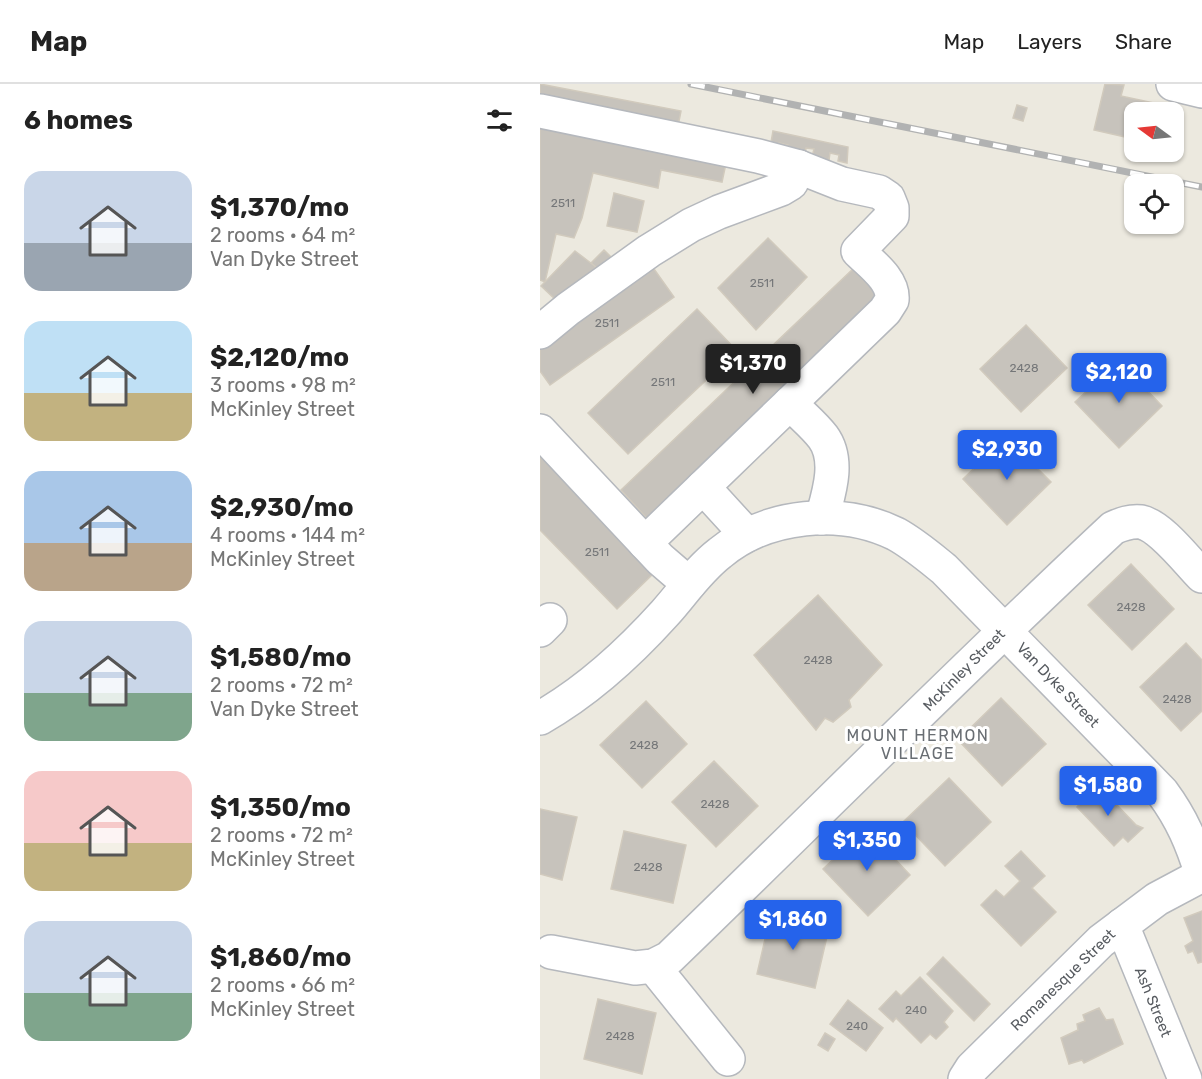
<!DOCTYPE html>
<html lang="en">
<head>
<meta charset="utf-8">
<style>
	:root { --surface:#fff; --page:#f2f2f2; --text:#222; --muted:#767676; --line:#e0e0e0; --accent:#2563eb }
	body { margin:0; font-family:Rubik,sans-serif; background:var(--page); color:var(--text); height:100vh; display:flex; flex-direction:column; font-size:22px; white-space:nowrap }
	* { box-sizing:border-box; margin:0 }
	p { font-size:20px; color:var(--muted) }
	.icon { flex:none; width:33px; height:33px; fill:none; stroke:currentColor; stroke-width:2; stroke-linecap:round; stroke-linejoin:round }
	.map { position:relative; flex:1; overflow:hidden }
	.sheet { display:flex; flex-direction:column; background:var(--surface); width:540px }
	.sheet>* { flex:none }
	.needle { width:39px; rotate:285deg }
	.tools { position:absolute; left:584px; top:18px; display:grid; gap:12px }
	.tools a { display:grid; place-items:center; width:60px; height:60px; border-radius:12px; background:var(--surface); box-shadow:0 2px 4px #0004; font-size:30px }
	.price { position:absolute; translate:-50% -51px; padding:0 14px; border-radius:6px; background:var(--accent); color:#fff; font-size:20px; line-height:39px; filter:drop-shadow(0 2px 3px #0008) }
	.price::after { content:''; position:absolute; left:50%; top:36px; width:18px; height:14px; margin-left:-9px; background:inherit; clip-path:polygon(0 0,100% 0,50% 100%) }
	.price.on { background:#222; color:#fff }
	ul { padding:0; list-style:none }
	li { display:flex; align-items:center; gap:18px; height:150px; padding:0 24px }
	li span { display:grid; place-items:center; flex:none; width:168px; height:120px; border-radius:18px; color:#555 }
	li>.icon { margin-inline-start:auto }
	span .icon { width:72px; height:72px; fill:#fffc; stroke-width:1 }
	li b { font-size:26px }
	h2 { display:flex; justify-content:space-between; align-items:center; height:72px; padding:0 24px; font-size:26px }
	header { display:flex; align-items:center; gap:36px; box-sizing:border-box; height:84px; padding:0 30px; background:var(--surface); border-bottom:2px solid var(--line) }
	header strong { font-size:28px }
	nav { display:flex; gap:33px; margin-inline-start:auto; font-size:21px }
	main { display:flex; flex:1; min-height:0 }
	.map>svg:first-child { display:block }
</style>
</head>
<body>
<header>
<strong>Map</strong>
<nav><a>Map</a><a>Layers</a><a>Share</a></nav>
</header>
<main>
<section class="sheet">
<h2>6 homes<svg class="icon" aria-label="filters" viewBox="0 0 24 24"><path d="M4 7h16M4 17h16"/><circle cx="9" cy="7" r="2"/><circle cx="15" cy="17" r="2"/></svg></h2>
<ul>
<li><span style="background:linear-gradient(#c9d6e8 60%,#9aa5b1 0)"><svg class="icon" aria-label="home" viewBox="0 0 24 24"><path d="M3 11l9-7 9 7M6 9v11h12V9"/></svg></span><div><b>$1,370/mo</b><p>2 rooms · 64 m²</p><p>Van Dyke Street</p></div></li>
<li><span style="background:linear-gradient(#bfe0f5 60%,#c2b280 0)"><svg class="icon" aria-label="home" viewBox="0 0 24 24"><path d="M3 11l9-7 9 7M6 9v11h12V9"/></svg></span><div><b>$2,120/mo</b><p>3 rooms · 98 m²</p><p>McKinley Street</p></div></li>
<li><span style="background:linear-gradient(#a9c7e8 60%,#b9a48a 0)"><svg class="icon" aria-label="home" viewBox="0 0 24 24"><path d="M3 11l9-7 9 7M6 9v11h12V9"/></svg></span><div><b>$2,930/mo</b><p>4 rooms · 144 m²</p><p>McKinley Street</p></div></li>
<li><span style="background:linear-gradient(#c9d6e8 60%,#7fa58c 0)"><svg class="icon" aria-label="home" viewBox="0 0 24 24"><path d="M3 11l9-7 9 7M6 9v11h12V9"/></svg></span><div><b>$1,580/mo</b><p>2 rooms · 72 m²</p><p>Van Dyke Street</p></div></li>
<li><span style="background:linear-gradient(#f6c9c9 60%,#c2b280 0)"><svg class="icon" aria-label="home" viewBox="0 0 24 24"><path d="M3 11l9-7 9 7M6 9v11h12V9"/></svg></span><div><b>$1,350/mo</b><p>2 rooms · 72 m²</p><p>McKinley Street</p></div></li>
<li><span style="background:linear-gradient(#c9d6e8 60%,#7fa58c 0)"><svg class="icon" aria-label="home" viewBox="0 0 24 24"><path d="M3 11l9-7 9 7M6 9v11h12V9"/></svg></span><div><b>$1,860/mo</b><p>2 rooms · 66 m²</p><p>McKinley Street</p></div></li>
</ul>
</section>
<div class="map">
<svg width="662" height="995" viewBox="0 0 662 995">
	<rect width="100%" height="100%" fill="#ece9df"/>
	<g fill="#c7c3bc" stroke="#d1cabd" stroke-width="1.5">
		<path d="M0 0 141 27 137 47 0 21Z"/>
		<path d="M565 0 584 1 581 12 628 22 626 28H594V55L554 46Z"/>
		<path d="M477 21 487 24 483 37 473 34Z"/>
		<path d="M0 33 188 70 182 98 121 86 118 104 53 89 42 134 34 154 16 150 5 198 0 196Z"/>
		<path d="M233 47 308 63 307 79 298 77 299 71 290 69 289 76 272 73 274 65 266 64 265 71 247 67 248 61 239 59 238 66 230 64Z"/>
		<path d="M74 109 104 117 97 148 67 142Z"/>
		<path d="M228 154 267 193 216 246 178 204Z"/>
		<path d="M64 166 75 177 62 190 51 179Z"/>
		<path d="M35 167 56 183 33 207 18 218 1 202Z"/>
		<path d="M316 182 346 215 112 440 81 406Z"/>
		<path d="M114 185 134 213 10 301 0 287V265Z"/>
		<path d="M157 225 197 267 88 370 48 329Z"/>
		<path d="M486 241 527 284 481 328 440 285Z"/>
		<path d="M579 277 622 322 579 364 535 318Z"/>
		<path d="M466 353 511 398 467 441 423 395Z"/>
		<path d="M0 371 114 489 77 525 0 446Z"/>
		<path d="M591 480 634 525 592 566 548 521Z"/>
		<path d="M278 511 342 581 309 616 311 623 293 638 285 634 276 646 214 571Z"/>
		<path d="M646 559 662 576V627L641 647 600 603Z"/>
		<path d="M461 614 506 660 462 702 418 656Z"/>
		<path d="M106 617 147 660 102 704 60 661Z"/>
		<path d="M174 677 218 722 176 763 132 718Z"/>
		<path d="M409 694 451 738 405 782 363 738Z"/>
		<path d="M558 701 596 741 603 744 588 758 583 753 574 762 537 723Z"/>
		<path d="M0 725 37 733 22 796 0 790Z"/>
		<path d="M326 744 370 791 328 832 283 785Z"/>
		<path d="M84 747 146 761 133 819 71 805Z"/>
		<path d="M481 767 505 792 492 804 516 828 481 862 441 821 456 806 464 813 480 797 465 782Z"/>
		<path d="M662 827V878L658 879 653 867 648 869 645 862 653 857 644 834Z"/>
		<path d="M231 829 289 844 275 904 217 890Z"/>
		<path d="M403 873 450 920 434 937 387 890Z"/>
		<path d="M380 893 413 927 404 938 408 943 396 955 390 950 381 959 356 934 353 938 339 925 356 907 361 912Z"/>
		<path d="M58 915 116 929 102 990 44 975Z"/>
		<path d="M308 916 343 944 326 967 290 940Z"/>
		<path d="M559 924 566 936 573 935 583 960 544 979 542 976 529 980 521 954 538 946 537 940 545 937 543 931Z"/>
		<path d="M285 949 295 955 288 967 278 961Z"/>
	</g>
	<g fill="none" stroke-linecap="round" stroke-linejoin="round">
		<defs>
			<g id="minor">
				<path d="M633 0 662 7"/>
				<path d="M0 27 218 72 259 83 302 100 339 108 348 114 352 124V132L318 167C331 180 354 196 352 216L345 227 250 319"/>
				<path d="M0 248 28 225 109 167 151 141 179 128 241 105 251 99 259 83"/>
				<path d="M0 347 120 475 149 500"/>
				<path d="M163 403 250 319C260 330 273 340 283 353 300 376 289 409 282 434"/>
				<path d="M105 459 163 403 207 451"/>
				<path d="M0 546 10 536"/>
				<path d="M0 634C48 607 88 570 125 529 143 509 158 486 180 469 227 430 301 423 356 450 374 460 388 472 404 485L622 708C642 735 652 759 662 791"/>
				<path d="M582 841 645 995"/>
				<path d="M11 868 95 884 113 882 129 874C277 731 422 585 573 444 582 440 590 437 601 438 621 442 647 477 662 492"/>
				<path d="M113 882 188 975"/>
				<path d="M425 995 432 984 561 857 617 815 662 791"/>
			</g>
		</defs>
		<use href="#minor" stroke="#b5b8bd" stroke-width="36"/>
		<use href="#minor" stroke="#fff" stroke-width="33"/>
		<defs>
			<path id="rail" d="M151 0 662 103"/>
		</defs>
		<use href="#rail" stroke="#b1b2b2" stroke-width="7"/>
		<use href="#rail" stroke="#fff" stroke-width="4.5" stroke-dasharray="14" stroke-linecap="butt"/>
	</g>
	<g text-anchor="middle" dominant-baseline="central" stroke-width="6" stroke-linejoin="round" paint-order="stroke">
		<g font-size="12" fill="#747678">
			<text x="23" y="119">2511</text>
			<text x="222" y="199">2511</text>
			<text x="67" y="239">2511</text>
			<text x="484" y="284">2428</text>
			<text x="123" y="298">2511</text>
			<text x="57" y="468">2511</text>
			<text x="591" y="523">2428</text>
			<text x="278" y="576">2428</text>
			<text x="637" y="615">2428</text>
			<text x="104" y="661">2428</text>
			<text x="175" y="720">2428</text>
			<text x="108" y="783">2428</text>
			<text x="376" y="926">240</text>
			<text x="317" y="942">240</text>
			<text x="80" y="952">2428</text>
		</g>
		<g font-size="15" fill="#585c61" stroke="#fff">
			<text transform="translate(424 586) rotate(-45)">McKinley Street</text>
			<text transform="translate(518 601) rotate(46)">Van Dyke Street</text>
			<text transform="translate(523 896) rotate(-44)">Romanesque Street</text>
			<text transform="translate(613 918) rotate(68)">Ash Street</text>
		</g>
		<g font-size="16" letter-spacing="1.5" fill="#696e73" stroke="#fff">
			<text x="378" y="651">MOUNT HERMON<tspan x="378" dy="18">VILLAGE</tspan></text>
		</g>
	</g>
</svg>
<div class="tools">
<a><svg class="needle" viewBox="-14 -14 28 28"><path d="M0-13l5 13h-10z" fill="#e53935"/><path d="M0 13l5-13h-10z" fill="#767676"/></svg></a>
<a><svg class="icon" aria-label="locate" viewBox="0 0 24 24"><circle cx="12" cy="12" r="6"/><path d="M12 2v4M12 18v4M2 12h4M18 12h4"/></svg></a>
</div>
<b class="price on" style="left:213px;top:311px">$1,370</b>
<b class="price" style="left:579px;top:320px">$2,120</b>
<b class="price" style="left:467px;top:397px">$2,930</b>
<b class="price" style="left:568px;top:733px">$1,580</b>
<b class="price" style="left:327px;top:788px">$1,350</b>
<b class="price" style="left:253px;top:867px">$1,860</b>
</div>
</main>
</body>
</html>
